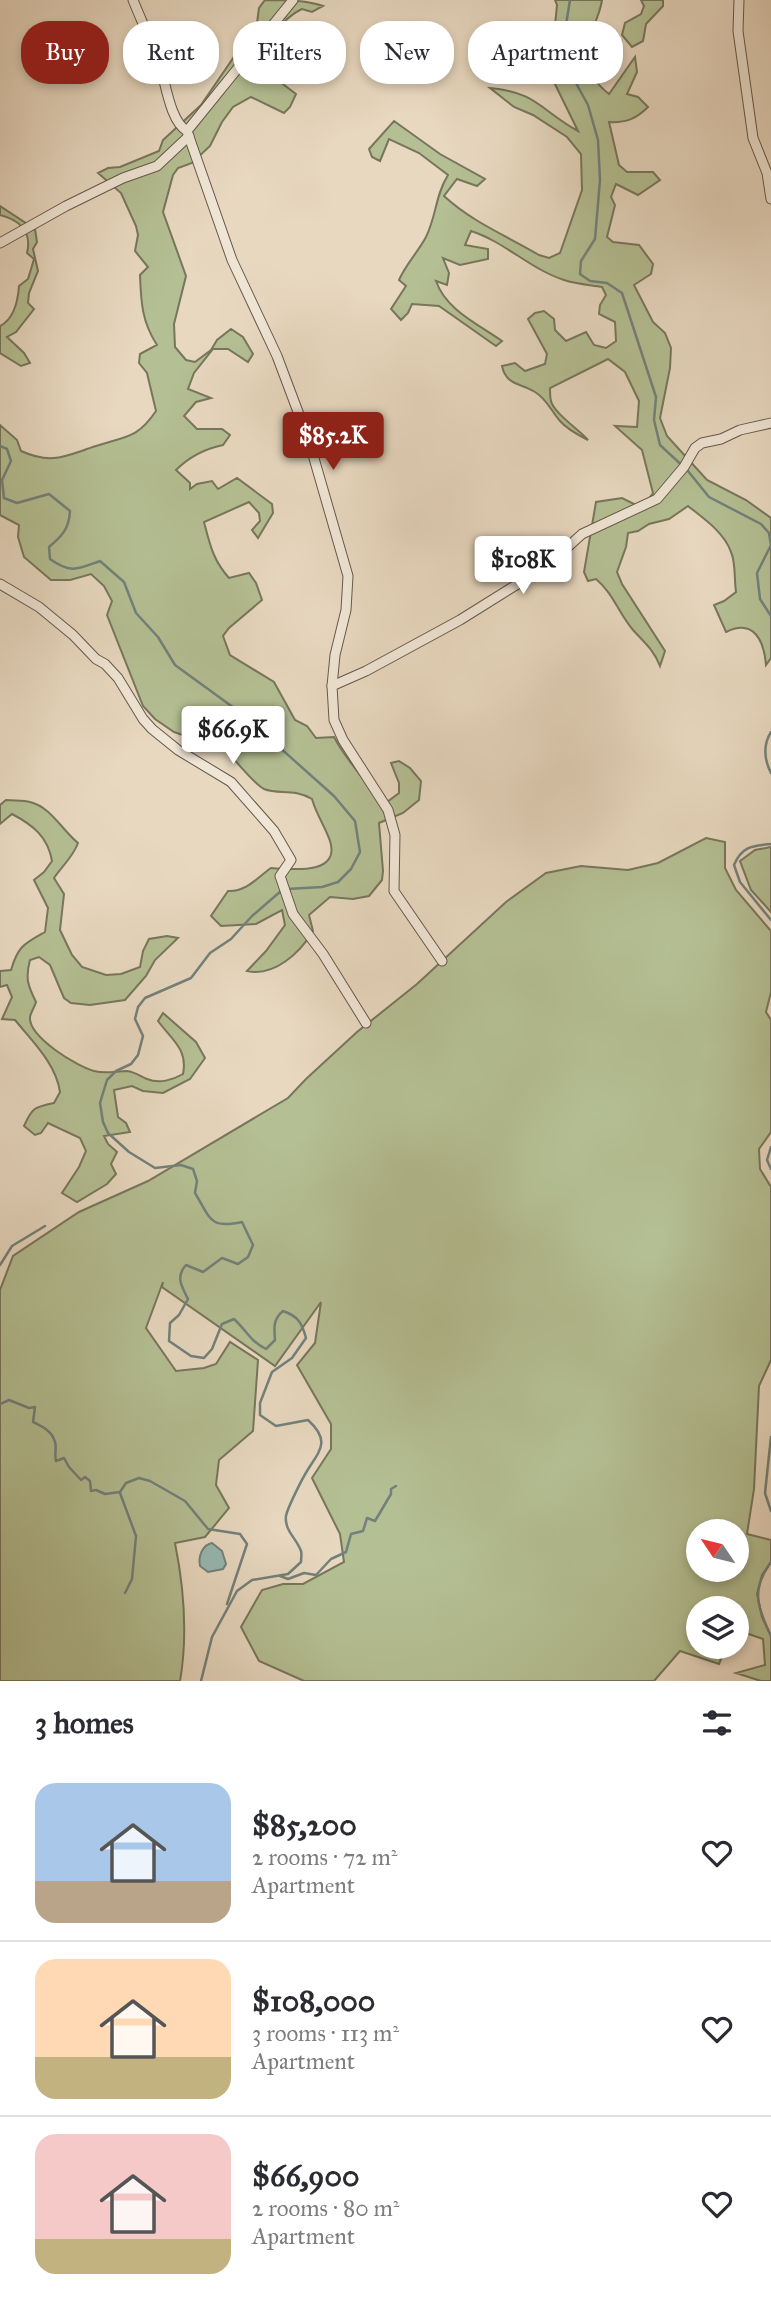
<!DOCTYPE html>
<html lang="en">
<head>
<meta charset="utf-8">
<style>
	:root { --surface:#fff; --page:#f7f7f7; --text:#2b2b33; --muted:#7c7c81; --line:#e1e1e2; --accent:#8f2418 }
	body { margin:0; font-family:"IM FELL Great Primer",serif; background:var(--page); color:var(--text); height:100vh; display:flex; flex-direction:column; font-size:26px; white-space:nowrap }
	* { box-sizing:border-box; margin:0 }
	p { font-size:23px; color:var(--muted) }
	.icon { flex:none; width:38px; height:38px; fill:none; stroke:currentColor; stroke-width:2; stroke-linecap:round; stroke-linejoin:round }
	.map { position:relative; height:1681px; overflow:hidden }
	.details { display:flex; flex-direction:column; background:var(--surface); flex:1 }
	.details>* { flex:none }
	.top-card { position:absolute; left:21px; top:21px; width:730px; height:63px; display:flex; gap:14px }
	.needle { width:46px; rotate:305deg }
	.fabs { position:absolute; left:686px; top:1519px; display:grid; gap:14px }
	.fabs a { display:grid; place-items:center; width:63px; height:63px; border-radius:50%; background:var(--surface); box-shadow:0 4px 10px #0003; font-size:35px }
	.price { position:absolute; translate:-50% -60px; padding:0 16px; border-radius:7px; background:#fff; color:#222; font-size:23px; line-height:46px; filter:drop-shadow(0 2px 4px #0008) }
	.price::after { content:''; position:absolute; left:50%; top:42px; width:21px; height:16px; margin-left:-10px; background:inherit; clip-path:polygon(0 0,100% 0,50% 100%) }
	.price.active { background:var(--accent); color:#fff }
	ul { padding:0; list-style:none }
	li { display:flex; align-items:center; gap:21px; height:175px; padding:0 35px }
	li+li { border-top:2px solid var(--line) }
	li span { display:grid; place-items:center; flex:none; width:196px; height:140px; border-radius:21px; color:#555 }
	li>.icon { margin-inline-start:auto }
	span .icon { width:84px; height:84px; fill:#fffc; stroke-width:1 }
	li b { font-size:30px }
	h2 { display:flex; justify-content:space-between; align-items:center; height:84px; padding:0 35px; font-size:30px }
	.pill { padding:0 24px; border-radius:28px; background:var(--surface); box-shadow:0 4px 10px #0003; font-size:24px; line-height:63px }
	.pill.active { background:var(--accent); color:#fff }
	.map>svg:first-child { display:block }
</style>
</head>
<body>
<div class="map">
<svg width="771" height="1681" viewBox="0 0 771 1681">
	<rect width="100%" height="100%" fill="#e8d8c0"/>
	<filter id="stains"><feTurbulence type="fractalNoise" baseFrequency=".00286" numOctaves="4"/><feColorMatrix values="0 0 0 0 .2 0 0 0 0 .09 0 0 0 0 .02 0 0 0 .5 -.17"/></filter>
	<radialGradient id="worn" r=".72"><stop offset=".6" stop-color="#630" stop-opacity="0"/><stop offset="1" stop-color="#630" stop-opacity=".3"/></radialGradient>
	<g fill="#b4bf93" stroke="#77765c" stroke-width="2" fill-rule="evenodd">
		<path d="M265 0C284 0 306 0 323 6L312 12 302 9C279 20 268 44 249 62L259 66 296 94 290 107 284 113 251 97 233 107 222 122 210 146 192 163 178 168 173 175 163 212 186 276 174 324 175 347 186 360 195 362 211 350 217 340 231 329 243 337 253 354 248 362 228 349H213L194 373 188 389 211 398 196 402 184 416 197 429H222L230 435 223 445C204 449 190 456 176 470L190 483V489L197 484 212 481 218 489 237 478 272 504 273 513 258 538 252 530 260 521 259 513 249 502 204 522C210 545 213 560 229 578L249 573 256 583 262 600 229 628 223 636 230 655 274 682 295 720 307 726 316 738 334 737C347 762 367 781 383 805L399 793V783L391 763 399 761 410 768 421 781 419 800 403 813 379 823 383 871 382 880 369 896 353 899 330 897 309 915 313 931C300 953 274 977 247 971L266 951 285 925 282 910 256 924 221 926 211 916 228 891C246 892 257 878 271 868 290 869 341 876 330 841 325 826 316 814 312 799 294 788 279 795 264 789 253 784 225 748 215 737L200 741 174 732 155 719 143 706 107 615 112 601 104 586 91 574 70 580H51L24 557 18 537 19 525 0 515V425L17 440 21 451C52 465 65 456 96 446 126 436 137 439 156 411L147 373 139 363 140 354 157 345C142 322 141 303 140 275L148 267 135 251 138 235 136 226 121 193 98 173 108 168 120 167 159 151 163 140 201 105 257 23 259 8Z"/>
		<path d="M555 0H602C598 27 580 39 590 68 594 80 599 86 609 94L635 57 637 72 627 94 638 97 648 107C636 119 626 123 609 122L619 165 627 172H653L660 180 638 195 616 184 611 197 615 205 607 237 613 242 639 245 653 264 651 274 634 285 653 322 665 333 671 348 670 368 660 418 667 436 707 480 746 500 771 518V658L766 665C764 641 754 618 726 632L714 605 724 601 736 592C734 579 736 563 731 552 724 532 703 518 688 506L669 519 649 524 638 531 628 533 626 547 617 572 622 584 665 651 660 666C654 650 644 642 633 630 619 614 613 593 596 579L588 581 584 572 596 502 622 498 642 508 653 493 642 450 615 426 637 427 639 401 625 372 608 359 550 388C550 392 550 397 551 401 553 412 579 430 588 440 578 435 567 429 560 421 551 411 547 399 535 392 520 383 506 385 502 366L515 363 525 371 545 364 547 354 528 319 535 313 544 311 554 319 555 330 566 341 586 332 594 345 606 348 616 341 615 322 599 314 600 305 606 295 602 287C590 285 576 284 564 280 530 269 505 242 471 231L465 245 488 249V259L460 265 443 258 449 273 447 285 436 281C446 310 478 324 502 341L496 346 439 306 412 304 408 313 401 320 391 309 406 286 399 280C406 264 418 252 426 237 437 214 435 196 448 175L419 153 389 139 380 161 372 157 369 149 394 121 440 154 485 179 477 186 457 179 444 196C472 222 507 236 539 255L549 258 560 253 582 190 581 154 567 137 533 115 514 107 490 88C537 92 541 111 578 131L550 74 557 5Z"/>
		<path d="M641 0H663V6L646 24 643 41 632 47 622 35 625 23 641 14 644 6Z"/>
		<path d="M0 206 35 229 37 242 33 249 38 271 29 293 28 303 34 309 16 332 7 337 24 353 30 363 21 366 0 353V326C14 319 18 300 19 286L28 279 34 259 27 253C32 232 20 220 0 215Z"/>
		<path d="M6 800C14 801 23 800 30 802 51 807 62 830 78 843 73 857 62 866 54 878L64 894 60 930 72 955 82 967 106 975 121 974 140 967 143 951 149 939 167 936 178 938 155 960 146 976 125 1000 90 1005 71 1003 64 998 50 965 39 957 30 960C25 978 28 986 36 1002 35 1006 31 1012 30 1017 28 1037 78 1067 94 1071 106 1074 116 1071 127 1071 135 1072 140 1076 147 1079 159 1084 173 1080 183 1074 188 1049 172 1040 158 1021L163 1013 196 1042 205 1058 190 1079 163 1093 143 1091 132 1086 114 1090 118 1117 126 1123 130 1132 104 1136 108 1144 117 1152 111 1164 116 1174 107 1184 77 1202 62 1193 79 1167 86 1151 80 1138 48 1123 41 1133 35 1135 24 1126C32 1108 34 1107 54 1103L60 1092C56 1064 33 1042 15 1020L2 1019 12 997 7 985 0 987V971L11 970C18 946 24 944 45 932L48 908 34 880 44 872 52 861C48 837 33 825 12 814L0 824V805Z"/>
		<path d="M706 838 725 842V868L736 890 771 931V992L766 1012 771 1020V1132L759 1149 760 1169 771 1187V1360L759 1386 754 1489 747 1534 771 1540V1562L762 1575 757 1594 762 1617 771 1636V1681H761L736 1673 765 1665 763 1639 737 1630V1608H698V1647H726L719 1664 680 1651 654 1681H304L259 1661 241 1627 262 1590 283 1584H303L344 1562 340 1534 312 1478 331 1449V1424L297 1365 315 1343 321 1302 275 1366 162 1287 163 1282 146 1328 176 1371 204 1368 216 1364 230 1342 258 1360 253 1431 219 1460 216 1485 229 1508 205 1537 175 1543C184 1588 188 1635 180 1681H0V1290L13 1256 79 1212 148 1181 288 1098 306 1079 357 1032 417 984 506 902 546 873 581 866 628 870 658 863ZM698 1531H737V1570H698Z"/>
		<path d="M771 847V912L751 890 740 861 755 850Z"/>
	</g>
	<path fill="#97b9b3" stroke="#72817b" stroke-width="2" d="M212 1543 222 1551 226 1564 223 1569 208 1572 200 1566C198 1557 202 1545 212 1543Z"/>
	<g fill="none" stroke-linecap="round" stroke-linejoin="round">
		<g stroke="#72817b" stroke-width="2.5">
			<path d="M570 0 564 37 565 63 588 105 598 140 600 180 595 239 581 261 580 274 590 281 607 283 622 293 656 397 654 420 660 445 688 471 709 497 761 524 769 533 771 545 757 573 760 599 771 616"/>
			<path d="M0 446 7 449 11 461 2 480 4 498 17 503 49 494 70 511C69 529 62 536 49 547L50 559C71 574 78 569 100 561L124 582 136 613 158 637 175 665 241 713 334 796 355 821 360 852 351 869 338 882 322 887 287 889"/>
			<path d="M771 732C763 745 764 759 771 773"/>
			<path d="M771 844C752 846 742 846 734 865L740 882 771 920"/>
			<path d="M771 1147 767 1160 771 1169"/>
			<path d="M0 1265 12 1246 45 1226"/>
			<path d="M0 1404 9 1400 29 1408 35 1407 33 1422C43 1427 52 1431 55 1442 57 1448 54 1454 56 1461L64 1458 69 1467 81 1480 85 1477 90 1481 91 1491 96 1490 105 1494 120 1492 126 1483 139 1478 150 1481 185 1501 208 1529 240 1534 247 1544 227 1604"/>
			<path d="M771 1437 765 1493 771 1511"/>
			<path d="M120 1493 136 1536 132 1579 125 1593"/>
			<path d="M771 1562C751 1589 757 1607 771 1636"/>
			<path d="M280 1576 288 1579 304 1573 316 1575 331 1559 346 1552 351 1534 363 1531 367 1518 375 1521 391 1494V1489L396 1486"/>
			<path d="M201 1681 212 1637 237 1591 252 1580 288 1574 301 1562C301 1558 302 1554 301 1551 297 1539 284 1530 286 1516 287 1509 302 1479 307 1471 320 1450 331 1441 308 1420L276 1426 260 1415V1403L272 1372 292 1358 306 1338C302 1323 298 1316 283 1311 273 1319 274 1328 275 1340L266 1349C250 1341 247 1331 234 1319L222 1324 212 1349 204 1358 191 1356 169 1341 170 1323 179 1315 188 1299C182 1287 175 1277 186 1265L203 1272 222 1258 238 1264 248 1257 253 1245 242 1222C209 1229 211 1219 195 1193L197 1181 193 1169 181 1165 155 1168 129 1152 108 1133 103 1122 100 1103 107 1080 116 1071 131 1064 138 1055 143 1036 135 1019 138 1007 145 998 191 978 210 953 231 939 252 916 281 891"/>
		</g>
		<defs>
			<g id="street">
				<path d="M133 0C142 22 152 44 160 66 166 84 170 121 187 131L232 260 277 356 309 441 348 576 346 610 335 655 332 686 334 720 343 740 388 810 395 835 394 891 442 961"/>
				<path d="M739 0 738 31 753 138 767 173 771 199"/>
				<path d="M187 131 293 0"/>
				<path d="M0 243 66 206 123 178 157 166 189 136"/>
				<path d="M0 584 39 607 73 635 96 659 105 664 118 678 143 719 152 729 178 750 231 782 274 831 291 860 280 876 293 914 323 954 366 1023"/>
				<path d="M332 686 366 671 460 620 548 565 582 534 657 499 684 467 695 448 702 443 721 439 740 430 771 423"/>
			</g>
		</defs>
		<use href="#street" stroke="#66584c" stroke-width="11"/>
		<use href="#street" stroke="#f0e6d6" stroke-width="9"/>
	</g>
	<rect width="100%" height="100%" filter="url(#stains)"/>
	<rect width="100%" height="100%" fill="url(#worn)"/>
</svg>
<div class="fabs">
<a><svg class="needle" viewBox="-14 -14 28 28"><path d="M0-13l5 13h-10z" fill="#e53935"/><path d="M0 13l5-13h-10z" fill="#7c7c81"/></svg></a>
<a><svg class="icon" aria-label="layers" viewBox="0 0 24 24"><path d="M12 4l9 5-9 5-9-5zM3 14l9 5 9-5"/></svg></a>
</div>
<b class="price active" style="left:333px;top:472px">$85.2K</b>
<b class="price" style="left:523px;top:596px">$108K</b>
<b class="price" style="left:233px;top:766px">$66.9K</b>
<div class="top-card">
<a class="pill active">Buy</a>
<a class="pill">Rent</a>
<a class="pill">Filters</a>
<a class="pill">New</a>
<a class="pill">Apartment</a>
</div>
</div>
<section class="details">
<h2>3 homes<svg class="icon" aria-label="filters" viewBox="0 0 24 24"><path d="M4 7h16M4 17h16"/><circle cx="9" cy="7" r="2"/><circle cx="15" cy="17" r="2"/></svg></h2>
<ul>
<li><span style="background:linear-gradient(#a9c7e8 70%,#b9a48a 0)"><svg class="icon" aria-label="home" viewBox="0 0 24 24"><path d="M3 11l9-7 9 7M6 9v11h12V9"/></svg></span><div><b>$85,200</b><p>2 rooms · 72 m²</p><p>Apartment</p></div><svg class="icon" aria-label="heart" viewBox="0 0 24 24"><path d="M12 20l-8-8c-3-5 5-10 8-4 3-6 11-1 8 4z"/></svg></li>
<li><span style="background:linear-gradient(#ffd9b3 70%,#c2b280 0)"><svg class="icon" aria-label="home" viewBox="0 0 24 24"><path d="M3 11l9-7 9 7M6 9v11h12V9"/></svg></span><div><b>$108,000</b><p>3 rooms · 113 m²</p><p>Apartment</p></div><svg class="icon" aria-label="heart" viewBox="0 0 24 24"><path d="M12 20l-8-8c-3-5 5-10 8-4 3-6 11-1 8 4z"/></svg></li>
<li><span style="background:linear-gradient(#f6c9c9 75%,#c2b280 0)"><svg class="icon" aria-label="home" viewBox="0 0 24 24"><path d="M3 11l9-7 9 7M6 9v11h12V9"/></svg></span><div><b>$66,900</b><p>2 rooms · 80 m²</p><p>Apartment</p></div><svg class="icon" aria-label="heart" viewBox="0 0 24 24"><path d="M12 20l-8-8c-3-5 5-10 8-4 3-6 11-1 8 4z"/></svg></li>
</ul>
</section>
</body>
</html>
